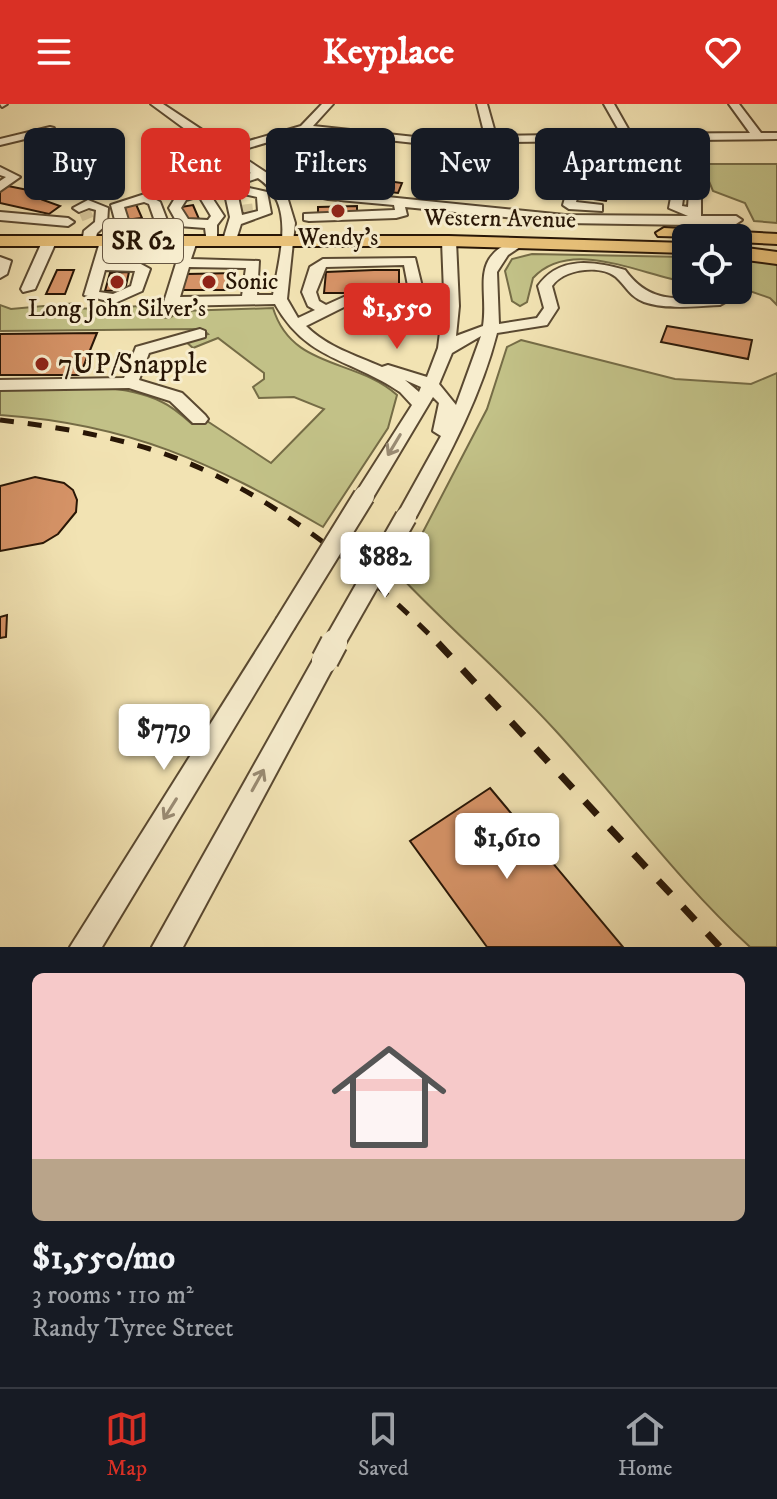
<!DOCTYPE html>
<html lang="en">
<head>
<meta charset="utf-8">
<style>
	:root { --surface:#171b24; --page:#242831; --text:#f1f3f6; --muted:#9ea1a6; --line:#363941; --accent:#d93025 }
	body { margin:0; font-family:"IM FELL DW Pica",serif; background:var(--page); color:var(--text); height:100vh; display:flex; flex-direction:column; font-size:30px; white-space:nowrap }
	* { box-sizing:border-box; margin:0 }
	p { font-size:26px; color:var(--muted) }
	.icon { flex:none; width:44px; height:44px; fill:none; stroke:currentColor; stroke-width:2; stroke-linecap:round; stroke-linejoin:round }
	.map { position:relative; height:843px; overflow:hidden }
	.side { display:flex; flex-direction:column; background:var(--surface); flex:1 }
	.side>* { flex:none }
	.banner { position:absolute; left:24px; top:24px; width:730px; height:72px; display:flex; gap:16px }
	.buttons { position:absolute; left:672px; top:120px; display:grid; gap:16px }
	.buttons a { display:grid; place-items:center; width:80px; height:80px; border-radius:12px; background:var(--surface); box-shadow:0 2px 6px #0004; font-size:40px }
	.price { position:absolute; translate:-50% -68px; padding:0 18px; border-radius:8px; background:#fff; color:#222; font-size:26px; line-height:52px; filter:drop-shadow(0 2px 4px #0008) }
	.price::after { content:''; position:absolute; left:50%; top:48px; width:24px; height:18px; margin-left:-12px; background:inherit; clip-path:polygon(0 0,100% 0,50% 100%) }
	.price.selected { background:var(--accent); color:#fff }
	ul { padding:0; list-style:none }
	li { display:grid; align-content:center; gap:16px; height:424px; padding:0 32px }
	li+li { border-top:2px solid var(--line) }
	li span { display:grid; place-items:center; height:248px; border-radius:12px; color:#555 }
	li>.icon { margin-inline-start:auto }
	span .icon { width:144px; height:144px; fill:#fffc; stroke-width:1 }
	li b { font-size:34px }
	.tag { padding:0 28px; border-radius:12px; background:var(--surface); box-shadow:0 2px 6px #0004; font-size:28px; line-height:72px }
	.tag.selected { background:var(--accent); color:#fff }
	header { display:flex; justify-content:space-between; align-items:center; height:104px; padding:0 32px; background:var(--accent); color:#fff; font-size:36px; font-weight:800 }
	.dock { display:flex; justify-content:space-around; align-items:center; height:112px; border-top:2px solid var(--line); background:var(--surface); font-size:22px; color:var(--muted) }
	.dock a { display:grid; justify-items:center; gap:4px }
	.dock .selected { color:var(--accent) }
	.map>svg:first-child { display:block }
</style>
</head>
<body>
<header><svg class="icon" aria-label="menu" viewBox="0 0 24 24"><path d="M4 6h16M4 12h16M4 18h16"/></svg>Keyplace<svg class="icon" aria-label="heart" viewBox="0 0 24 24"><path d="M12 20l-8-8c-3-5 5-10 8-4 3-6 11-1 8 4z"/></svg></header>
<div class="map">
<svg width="777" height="843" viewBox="0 0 777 843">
	<rect width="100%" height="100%" fill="#f2e3b3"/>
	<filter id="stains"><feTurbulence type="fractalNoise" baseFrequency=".0025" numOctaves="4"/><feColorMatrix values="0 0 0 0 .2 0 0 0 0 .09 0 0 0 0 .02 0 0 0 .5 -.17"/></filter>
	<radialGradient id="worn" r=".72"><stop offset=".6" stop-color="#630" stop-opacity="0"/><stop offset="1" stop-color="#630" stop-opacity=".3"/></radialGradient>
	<g fill="#c2c187" stroke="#756c46" stroke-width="2">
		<path d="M707 60H777V119L754 117 745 99 713 87 708 75Z"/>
		<path d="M532 150 686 153V178C641 171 571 133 533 174L527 198 520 202 512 197 505 167 512 155Z"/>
		<path d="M738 155 777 159V201L770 194 738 183Z"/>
		<path d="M76 199 75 205 142 202V212L169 214 182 207 273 204C292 266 356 254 397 291L388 324 323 423C212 359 131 320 0 311V286C51 285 115 275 162 298 173 303 183 312 192 320L207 317 271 359 324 305 294 293 259 294 253 283 264 275V269L218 234 193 244 185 237 208 230 202 225 0 227V201L11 205Z"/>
		<path d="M521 236 675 275 751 280 777 269V843H750C678 777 621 698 555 626 506 572 450 525 400 472L487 305 507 243Z"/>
	</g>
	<g fill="#d69367" stroke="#281606" stroke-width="2">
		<path d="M676 63 697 65 695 79 674 76Z"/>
		<path d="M380 76 402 79 398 89 374 86Z"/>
		<path d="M8 82 43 89 39 92 47 93 43 96 60 102 49 110 0 99V87Z"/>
		<path d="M582 84 609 88 606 97 579 93Z"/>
		<path d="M135 98 142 114 124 116 120 99Z"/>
		<path d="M193 101 199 115 188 117 181 103Z"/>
		<path d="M357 102V111H318V103Z"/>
		<path d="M57 166H74L65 190H46Z"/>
		<path d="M374 166H399V189H324L326 168Z"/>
		<path d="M129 168 125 186 105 187 110 169Z"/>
		<path d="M236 169 232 186H182L187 170Z"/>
		<path d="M667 222 752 236 748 255 661 238Z"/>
		<path d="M97 229 80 271H0V230Z"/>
		<path d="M35 373 64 379 73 386 77 396 76 408 58 430 43 439 0 447V382Z"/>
		<path d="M7 511 6 533 0 534V513Z"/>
		<path d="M490 684 623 843H487L410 737Z"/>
	</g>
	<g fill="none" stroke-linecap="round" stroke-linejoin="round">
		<g stroke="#d4c499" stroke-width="12" stroke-dasharray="12 6" stroke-linecap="butt">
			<path d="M241 107 257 105"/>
			<path d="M85 108 88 115"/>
		</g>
		<defs>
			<g id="minor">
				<path d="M0 0H7L2 3Z"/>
				<path d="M151 0H163L228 43 301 22 322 0H333L313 22 415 33 485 32 477 0H487L496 32 621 30 604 0H614L631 30 750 29 729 0H739L761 29H777V35L415 39 305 27 235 48 279 77 328 87 565 111 688 112 669 104 673 83C679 77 695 79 701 85V112H736L742 116 736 120 694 121 565 119 405 103 407 111 396 114 309 117 304 116V110L395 106 394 101 328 95 285 86 295 119 287 195 298 214 315 206 308 202 302 188 310 163 323 155 415 154 423 187 444 188 442 137 449 133 456 137 459 202 456 232 483 222C489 184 468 152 519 135L526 139 508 151 497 168 499 220 537 214 544 204 538 182C559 152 593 157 625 166 651 202 680 194 720 193L727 197 720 201C695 202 668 206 644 198 630 193 626 182 616 173 600 160 563 165 552 182L558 204 547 221 497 229C480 295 448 353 416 413L406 420 396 413 441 332 433 327 439 299 433 293 371 397H357L354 392 412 301 400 288C350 254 307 257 275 200L171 202 164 198 183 137 190 133 197 137 191 155 259 157 257 191H273C279 152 297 100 258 74L246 78 249 84 267 88 271 109 241 120 235 139 223 136 230 113 225 90 237 84 235 81 209 89 224 112 217 121V139H207L205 124 179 122 169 104 177 91 251 69 219 50ZM684 87 689 88 688 103 682 102ZM244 90 257 93 258 107 242 111 238 92ZM199 92 211 112 208 116 188 115 181 104 186 96ZM404 161 409 187H357L326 201 319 197 316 188 326 163ZM189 163 246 164 242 192 180 193ZM360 195 444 196 438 244 427 273 388 261 382 263C355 251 327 243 306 222ZM481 232 456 301 439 280 452 249ZM405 276 421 283 419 288Z"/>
				<path d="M50 23 54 24V28L0 41V35Z"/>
				<path d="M0 63 20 73 0 87V77L6 73 0 71Z"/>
				<path d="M586 64 612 70 606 85 580 84 576 98 602 101V107L569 105 563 101 569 80 577 77 582 66ZM591 72 599 73 597 78 589 77Z"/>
				<path d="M145 90 160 98 175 137 173 140H163L149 100 144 98 124 103 135 138 128 142 121 138 111 101Z"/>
				<path d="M88 96 108 104 107 120 97 129 94 141 89 142 82 138 84 127 95 118 96 106 89 104 79 108 73 104Z"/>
				<path d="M0 108 68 114 74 118 68 122 0 116Z"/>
				<path d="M49 134 56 138 35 185 23 188 21 185 42 138Z"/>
				<path d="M107 134 114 138 108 158 139 159 150 165 142 187 115 199 84 191 100 138ZM105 166 135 167 131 182 113 190 99 188Z"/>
				<path d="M0 153 11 157 7 170 0 174Z"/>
				<path d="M200 225 205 227V233L149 249 139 276 182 289 205 311 208 315 205 319H193L170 297 129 284 0 286V276L124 274 136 243Z"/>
				<path d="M285 511 293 514 296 520 293 526 102 843H70L277 514Z"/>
				<path d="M325 547 333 549 337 556 183 843H152L317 549Z"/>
			</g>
			<g id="major">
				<path d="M664 124 777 130V140L738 138V134L658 132 656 129Z"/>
				<path d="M0 132H449L686 139V149L449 142H0Z"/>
			</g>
			<path id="highway" d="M738 143 777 148V160L738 155Z"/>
		</defs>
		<use href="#minor" stroke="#5a4931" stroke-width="4"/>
		<use href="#major" stroke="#281606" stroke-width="4"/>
		<use href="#highway" stroke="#281606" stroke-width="4"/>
		<use href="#minor" fill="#f7edce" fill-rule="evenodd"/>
		<use href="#major" fill="#e9c27a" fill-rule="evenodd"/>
		<use href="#highway" fill="#e9c27a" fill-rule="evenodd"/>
		<path stroke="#281606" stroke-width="5" stroke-dasharray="14 14" stroke-linecap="butt" d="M0 316C50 322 101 330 150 345 261 380 359 460 440 541"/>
		<path stroke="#281606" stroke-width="7" stroke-dasharray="18 18" stroke-linecap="butt" d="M438 539 720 843"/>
		<defs>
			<g id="minor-bridge-far1">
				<path d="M285 520 364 392"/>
				<path d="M333 541 406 413"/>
			</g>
			<path id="minor-bridge" d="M325 556 334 539"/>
		</defs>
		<use href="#minor-bridge-far1" stroke="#5a4931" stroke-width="24" stroke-linecap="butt"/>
		<use href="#minor-bridge" stroke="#5a4931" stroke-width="30" stroke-linecap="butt"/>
		<use href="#minor-bridge-far1" stroke="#f7edce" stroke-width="20"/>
		<use href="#minor-bridge" stroke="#f7edce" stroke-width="26"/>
	</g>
	<defs><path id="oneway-shaft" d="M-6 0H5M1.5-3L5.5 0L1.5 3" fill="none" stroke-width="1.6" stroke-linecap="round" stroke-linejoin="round" transform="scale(2)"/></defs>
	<g stroke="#9a8c74">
		<use href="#oneway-shaft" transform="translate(394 341) rotate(121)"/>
		<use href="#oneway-shaft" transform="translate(258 676) rotate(-61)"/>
		<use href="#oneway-shaft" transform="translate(170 705) rotate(122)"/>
	</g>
	<g fill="#8f2418" stroke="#f7edce" stroke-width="3">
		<circle cx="338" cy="107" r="8"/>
		<circle cx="117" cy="178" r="8"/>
		<circle cx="209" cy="178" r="8"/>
		<circle cx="42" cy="260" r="8"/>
	</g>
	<g text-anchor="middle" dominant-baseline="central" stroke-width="6" stroke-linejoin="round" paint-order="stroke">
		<g font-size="24" fill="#281606" stroke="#f7edce">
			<text transform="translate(500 115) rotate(1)">Western Avenue</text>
		</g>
		<g font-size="24" fill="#281606" stroke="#f7edce">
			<text x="338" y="134">Wendy's</text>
			<text x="225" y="178" text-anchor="start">Sonic</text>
			<text x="117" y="205">Long John Silver's</text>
		</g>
		<rect fill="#f7edce" stroke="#665642" stroke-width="2" x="103" y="115" width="80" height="44" rx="6"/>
		<g font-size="26" font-weight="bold" fill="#281606">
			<text x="143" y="137">SR 62</text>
		</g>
		<g font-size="28" fill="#281606" stroke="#f7edce" text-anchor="start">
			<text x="58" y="260">7UP/Snapple</text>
		</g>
	</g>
	<rect width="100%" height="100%" filter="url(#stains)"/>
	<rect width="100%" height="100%" fill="url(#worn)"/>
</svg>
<div class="buttons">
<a><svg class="icon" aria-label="locate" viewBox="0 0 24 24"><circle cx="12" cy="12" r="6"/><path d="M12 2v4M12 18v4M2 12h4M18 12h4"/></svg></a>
</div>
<b class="price selected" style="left:397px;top:247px">$1,550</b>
<b class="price" style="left:385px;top:496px">$882</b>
<b class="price" style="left:164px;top:668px">$779</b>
<b class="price" style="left:507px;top:777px">$1,610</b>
<div class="banner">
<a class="tag">Buy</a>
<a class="tag selected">Rent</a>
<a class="tag">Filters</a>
<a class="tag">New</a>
<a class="tag">Apartment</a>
</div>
</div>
<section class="side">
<ul>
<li><span style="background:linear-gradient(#f6c9c9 75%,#b9a48a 0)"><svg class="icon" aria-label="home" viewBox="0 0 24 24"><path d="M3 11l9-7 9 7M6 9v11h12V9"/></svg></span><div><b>$1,550/mo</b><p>3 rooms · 110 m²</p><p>Randy Tyree Street</p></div></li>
</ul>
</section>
<nav class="dock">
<a class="selected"><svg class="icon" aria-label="map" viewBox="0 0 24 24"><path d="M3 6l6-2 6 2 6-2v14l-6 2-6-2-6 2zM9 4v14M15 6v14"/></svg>Map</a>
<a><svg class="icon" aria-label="saved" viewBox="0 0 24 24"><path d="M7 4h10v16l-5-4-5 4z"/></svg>Saved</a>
<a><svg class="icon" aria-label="home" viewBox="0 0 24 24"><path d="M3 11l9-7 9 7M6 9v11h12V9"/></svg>Home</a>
</nav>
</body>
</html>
